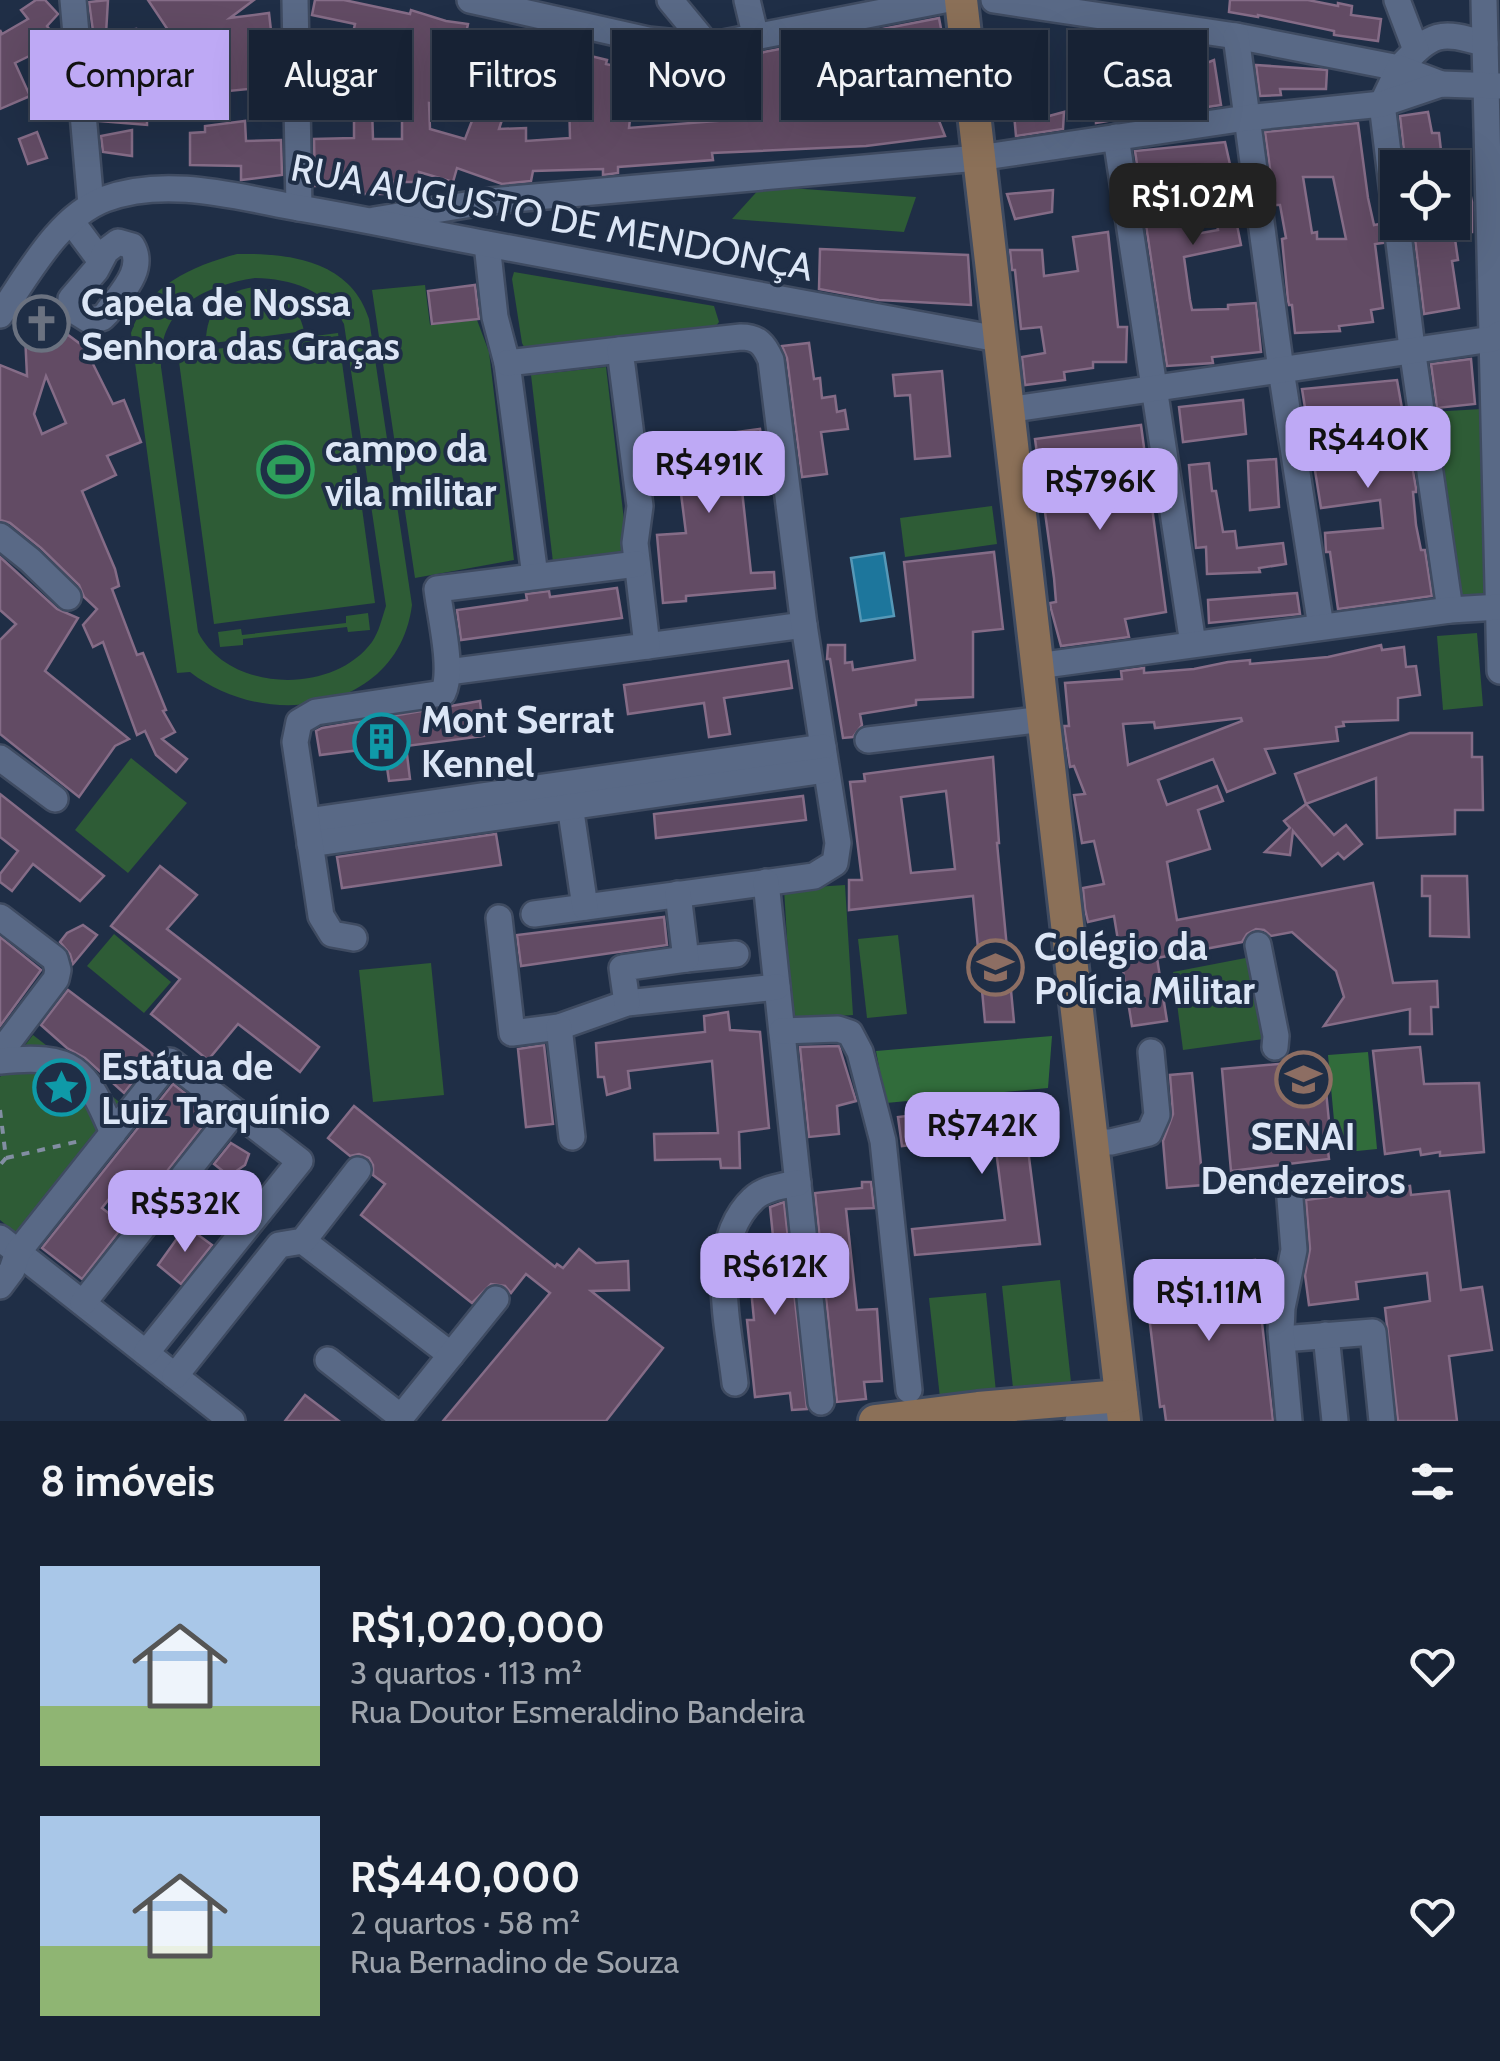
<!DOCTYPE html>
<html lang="pt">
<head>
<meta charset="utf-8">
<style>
	:root { --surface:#172234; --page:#202a3c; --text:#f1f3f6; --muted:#9ea4ac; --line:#363f4f; --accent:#bea9f5 }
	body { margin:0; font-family:Cabin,sans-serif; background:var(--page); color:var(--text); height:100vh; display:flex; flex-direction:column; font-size:38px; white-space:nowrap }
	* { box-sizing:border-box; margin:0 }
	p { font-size:32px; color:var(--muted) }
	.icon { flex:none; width:55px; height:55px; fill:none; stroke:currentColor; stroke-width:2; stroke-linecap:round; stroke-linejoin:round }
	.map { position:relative; height:1421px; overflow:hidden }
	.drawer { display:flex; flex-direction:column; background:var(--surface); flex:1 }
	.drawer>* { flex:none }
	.hud { position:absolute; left:30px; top:30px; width:1440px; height:90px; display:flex; gap:20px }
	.tools { position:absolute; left:1380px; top:150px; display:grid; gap:20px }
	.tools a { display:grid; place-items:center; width:90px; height:90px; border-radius:0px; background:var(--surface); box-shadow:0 10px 40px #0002,0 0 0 2px var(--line); font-size:50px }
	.price { position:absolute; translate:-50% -85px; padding:0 22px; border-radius:20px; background:var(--accent); color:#111; font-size:32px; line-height:65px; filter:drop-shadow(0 2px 5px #0008) }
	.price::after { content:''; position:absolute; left:50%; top:60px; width:30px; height:22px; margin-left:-15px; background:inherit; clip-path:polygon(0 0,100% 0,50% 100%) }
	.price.selected { background:#222; color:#fff }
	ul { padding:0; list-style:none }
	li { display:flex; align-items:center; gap:30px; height:250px; padding:0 40px }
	li span { display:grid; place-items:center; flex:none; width:280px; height:200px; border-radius:0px; color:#555 }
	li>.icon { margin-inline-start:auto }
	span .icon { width:120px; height:120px; fill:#fffc; stroke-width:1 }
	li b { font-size:42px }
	h2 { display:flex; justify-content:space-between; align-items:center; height:120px; padding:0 40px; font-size:42px }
	.pill { padding:0 35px; border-radius:0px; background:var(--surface); box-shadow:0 10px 40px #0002,0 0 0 2px var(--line); font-size:35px; line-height:90px }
	.pill.selected { background:var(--accent); color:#111 }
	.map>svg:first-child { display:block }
</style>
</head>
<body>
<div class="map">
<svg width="1500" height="1421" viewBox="0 0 1500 1421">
	<rect width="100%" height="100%" fill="#1f2e46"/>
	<g fill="#2e5c36" fill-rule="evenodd">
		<path d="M762 186 916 197 904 232 732 219Z"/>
		<path d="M237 254C290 253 351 261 369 319L412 605C398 713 265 731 190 672L177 673 131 333C146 286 192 266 237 254ZM255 278C291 279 326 289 344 324L386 606C382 618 379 632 372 642 332 696 228 692 198 632L161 367C158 308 203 286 255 278Z"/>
		<path d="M514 272 714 306 719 322 708 336 528 355 522 343 512 279Z"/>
		<path d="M425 285 430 325 477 320 489 352 514 560 415 578 372 290Z"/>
		<path d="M254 287C281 290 298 304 304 331L206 344C205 312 223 291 254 287Z"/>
		<path d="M338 333 375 603 214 624 178 354Z"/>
		<path d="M606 367 628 554 553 562 531 375Z"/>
		<path d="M1482 409 1490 599 1454 604 1430 412Z"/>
		<path d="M992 506 997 544 905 557 900 518Z"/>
		<path d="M368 613 370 630 348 632 347 627 243 639V645L220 647 218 632 241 629 242 635 346 623V616Z"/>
		<path d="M1477 633 1483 706 1443 710 1437 636Z"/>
		<path d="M131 758 187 803 128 873 75 830Z"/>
		<path d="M845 885 853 1015 792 1019 784 889Z"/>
		<path d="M114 934 171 982 144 1013 87 966Z"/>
		<path d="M898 935 907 1014 867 1018 858 939Z"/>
		<path d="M1256 956 1271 1038 1183 1050 1173 972Z"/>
		<path d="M431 963 444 1095 373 1102 359 970Z"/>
		<path d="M33 1035 122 1104 20 1236 0 1220V1077Z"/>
		<path d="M1060 1280 1071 1382 1013 1388 1002 1286Z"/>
		<path d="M986 1293 996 1392 940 1398 929 1298Z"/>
	</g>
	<g fill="#316c3b">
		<path d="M1052 1036 1048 1088 886 1103 876 1051Z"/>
		<path d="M1368 1052 1377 1149 1337 1153 1328 1055Z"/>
	</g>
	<path fill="#1d769c" stroke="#5698b7" stroke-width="2.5" d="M884 553 894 616 861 621 851 558Z"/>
	<g fill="#624b64" stroke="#856c87" stroke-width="2.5" fill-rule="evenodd">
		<path d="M36 0H45L58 14 47 26 58 42 15 63 30 96 0 109V30L2 34 28 19 21 10Z"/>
		<path d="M108 0 106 34 136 29 139 66 122 68 123 97 147 96V125L100 121 98 96H102L89 2Z"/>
		<path d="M148 0H254L230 18 269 13 274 57H269V87L229 91 226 61H220L214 36 193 51 188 44 182 51Z"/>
		<path d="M315 0H344L410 14 411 10 446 21 468 24 457 74 490 80 496 54 490 52 496 33 607 60 606 64 693 83 692 74 719 71 764 52 939 18 946 55 938 57 940 92 928 93 945 136 866 146 712 153 713 160 618 167V173L603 175V169L533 171 531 181 502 184 457 168 453 182 419 172V182H394L395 194H355V185L315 186 314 139 354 138V111L313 113 314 58 347 57V70H377L376 42 352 37 355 24 312 15ZM891 70 889 109 847 110 845 82ZM513 86 569 99 570 138 526 141V128L499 129ZM633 93 753 117V118L629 128ZM429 103 471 107 469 111 475 113 465 139 430 129ZM372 108 402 109V139H373Z"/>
		<path d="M1230 0H1308L1338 6V3L1352 6 1351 15 1381 19 1378 41 1334 35V31L1258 15V17L1229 12Z"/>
		<path d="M1115 34 1190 46 1194 68 1214 60 1221 105 1200 108 1199 105 1096 123V98L1113 96Z"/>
		<path d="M1256 65 1327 70 1326 89H1280L1281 95 1260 96Z"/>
		<path d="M1064 112 1063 129 1016 136 1014 114 1034 113V120Z"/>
		<path d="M1428 112 1432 133H1439L1443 168H1406L1400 116Z"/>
		<path d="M245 121 246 141 281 140 282 175 241 180V166L190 165V133L205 132V126Z"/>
		<path d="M1358 123 1368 198 1374 225 1380 224 1383 243 1375 244 1383 308 1371 310 1373 322 1339 326 1340 331 1295 333 1292 305H1289L1288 300 1282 239 1286 238 1280 205H1275L1265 132ZM1303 177H1333L1346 239H1317V232L1312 233Z"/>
		<path d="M132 130V156L103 152 101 136Z"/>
		<path d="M37 132 47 158 28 164 19 139Z"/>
		<path d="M1225 142 1239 205 1241 224 1237 225 1241 245 1184 257 1190 300 1192 310 1228 309V305L1256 303 1261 352 1212 357 1213 363 1167 366 1135 151ZM1210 185 1218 230 1190 235 1186 231 1180 189Z"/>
		<path d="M1467 177 1472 202V232H1454L1458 260 1452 261 1459 308 1424 314 1413 222H1452V180Z"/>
		<path d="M1053 190 1052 212 1015 219 1007 194Z"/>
		<path d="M1108 232 1118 327H1127L1126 362H1093V368L1064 372 1065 380 1025 385 1022 357 1045 353 1041 327 1021 329 1015 270H1012L1010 250H1042L1044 276 1078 271 1073 237Z"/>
		<path d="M820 249 968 255 971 305 879 300 819 289Z"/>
		<path d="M475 285 479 319 432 324 428 291Z"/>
		<path d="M40 314 79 343 82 342 113 404 124 400 141 442 107 456 116 475 82 491 115 569 119 586 112 589 137 655 143 653 166 710 163 711 175 732 162 739 187 759 176 772 156 755 145 731 137 735 103 642 93 647 83 625 97 609 84 597 79 585 41 548 10 523 0 520V365L27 376 25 334ZM46 376 66 423 42 434 34 414Z"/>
		<path d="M809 343 814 379 820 378 822 398 835 396 837 412 845 410 848 429 821 432 827 474 802 477 787 358 782 346Z"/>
		<path d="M1471 359 1475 404 1437 408 1431 364Z"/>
		<path d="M942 371 950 456 915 459 910 395 895 396 893 375Z"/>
		<path d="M1397 380 1416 488V492H1413L1416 525 1421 550H1425L1432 596 1338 609 1330 552H1326L1325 533 1383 528 1380 500 1321 508 1302 389Z"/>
		<path d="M1243 400 1246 434 1183 442 1179 407Z"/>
		<path d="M1141 425 1166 612 1125 619 1129 637 1061 646 1051 609 1050 603 1056 602 1054 578 1035 439Z"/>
		<path d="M760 429 765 460 739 463 751 573 774 572 775 588 686 596V601L663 603 657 535 686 533 678 470 652 475 648 444Z"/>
		<path d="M1276 459 1279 507 1250 510 1248 461Z"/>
		<path d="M1209 463 1212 491H1216L1223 532 1235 531 1237 548 1283 543 1286 564 1259 568 1260 572 1207 574 1206 547 1196 548 1189 465Z"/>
		<path d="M994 552 1003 629 973 632V697L916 700V705L860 714 862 725 853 737 843 738 830 659H827L828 645H845V663L852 662 853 670 915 660 904 562Z"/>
		<path d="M0 557 57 609 78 618 45 671 129 739 115 746 79 797 0 734V640L16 624 0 610Z"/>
		<path d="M617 588 622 618 461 640 457 610 527 600 526 594 549 591 550 597Z"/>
		<path d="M1297 593 1300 614 1209 623 1208 600Z"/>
		<path d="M1381 645 1382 650 1404 647 1406 667 1416 666 1420 695 1398 698V720L1343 722 1344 726 1336 727 1338 741 1265 749 1275 773 1227 792 1213 759 1158 780 1167 805 1217 786 1223 801 1198 810 1210 849 1167 862 1177 920 1373 883 1393 983 1437 981 1438 1007H1431L1432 1034H1410V1009L1324 1026 1344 997 1336 971 1292 932 1271 936 1264 930 1256 929 1247 934 1242 942 1157 958 1167 1021 1132 1026 1114 916 1088 922 1085 909 1083 888 1104 884 1094 841 1082 843 1074 795 1085 794 1074 766 1070 767 1064 726H1069L1065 683 1122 679 1121 671 1144 668V673L1194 669 1228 662 1250 660V664L1328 657ZM1241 718 1242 721 1128 765 1123 724 1154 722 1155 728Z"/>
		<path d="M788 661 792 688 724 698 730 734 709 737 704 703 628 714 624 685Z"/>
		<path d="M480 701 484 736 406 746 410 779 389 781 384 747 320 755 316 731 322 728Z"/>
		<path d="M1410 733H1472V757H1482L1483 810H1455V834L1377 838 1376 778 1306 804 1295 774Z"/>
		<path d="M993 757 999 843H997L1014 1022H985L973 896 849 910V880H862L850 782 865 781 864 774ZM946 791 955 869 911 873 901 797Z"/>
		<path d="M0 794 104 876 80 901 33 864 12 891 0 882V874L18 851 0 837Z"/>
		<path d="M803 796 806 820 656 838 654 814Z"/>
		<path d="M1306 804 1334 835 1346 825 1362 844 1344 859 1338 853 1322 866 1293 831 1290 855 1265 852 1290 828 1284 821Z"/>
		<path d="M496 834 501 865 342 888 337 857Z"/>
		<path d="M160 866 197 895 167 929 319 1047 300 1072 238 1024 208 1060 151 1014 180 979 111 926Z"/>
		<path d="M1422 876H1467L1469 937 1430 936V896H1422Z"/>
		<path d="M664 917 667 945 521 966 517 935Z"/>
		<path d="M83 925 97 935 73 964 70 954 60 942 67 933Z"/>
		<path d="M0 937 41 970 0 1026Z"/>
		<path d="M68 990 154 1055 124 1093 85 1058 67 1048 41 1025Z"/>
		<path d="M728 1012 730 1030 760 1032 769 1128 739 1132 740 1168H721L720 1159 655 1160 654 1134 718 1133 712 1061 628 1071 630 1088 607 1095 604 1077H598L596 1043 705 1032 704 1016Z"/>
		<path d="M544 1045 553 1124 526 1127 518 1049Z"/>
		<path d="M839 1046 856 1101 837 1106 839 1134 809 1137 800 1047Z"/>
		<path d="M1420 1047 1424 1084 1479 1083 1484 1152 1440 1156V1152L1421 1155 1420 1149 1385 1154 1373 1051Z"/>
		<path d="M1323 1060 1331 1142H1327L1329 1159 1231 1171 1222 1069Z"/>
		<path d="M1192 1073 1203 1185 1167 1188 1163 1141 1173 1114 1170 1075Z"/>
		<path d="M173 1084 212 1114 142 1203 119 1186 102 1208 124 1225 82 1279 42 1248Z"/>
		<path d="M1022 1102 1040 1244 915 1255 912 1229 1005 1220 994 1135 902 1146 898 1117Z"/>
		<path d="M354 1106 555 1267 557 1264 563 1268 579 1249 596 1263 628 1261 629 1290 591 1291 663 1348 606 1421H443L550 1293 526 1274 511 1293 505 1286 491 1284 472 1303 361 1215 385 1184 373 1175V1165L369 1158 359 1154 350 1156 328 1138Z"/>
		<path d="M231 1143 249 1154 245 1165 229 1176 214 1164Z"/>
		<path d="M862 1182H871L874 1208 846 1209 857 1310 877 1309 882 1381 864 1382 866 1399 837 1402 815 1193 862 1188Z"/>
		<path d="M1410 1186 1411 1195 1449 1191 1461 1290 1482 1287 1492 1350 1449 1356 1457 1421H1398L1385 1308 1430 1301 1427 1273 1356 1282 1358 1299 1309 1305 1305 1275 1310 1249 1306 1200Z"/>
		<path d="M784 1202 807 1409 792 1410 790 1393 755 1397 747 1320H754L747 1248 774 1246 770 1207Z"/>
		<path d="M186 1226 212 1245 181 1284 158 1265Z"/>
		<path d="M1255 1260 1273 1421H1166L1164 1406 1160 1407 1144 1274Z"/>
		<path d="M305 1395 339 1421H285Z"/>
	</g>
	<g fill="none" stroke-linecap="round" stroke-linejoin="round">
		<defs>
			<g id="minor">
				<path d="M73 0 91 205"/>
				<path d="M295 0 299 208"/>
				<path d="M470 0 648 40 708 46 944 0"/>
				<path d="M670 0 708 46"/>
				<path d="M747 0 756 38"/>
				<path d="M994 0 1236 36 1399 68C1433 32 1439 30 1485 44"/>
				<path d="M1397 0 1416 50"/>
				<path d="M1484 0 1500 671"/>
				<path d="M1236 36 1281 370 1321 627"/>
				<path d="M1441 84 1399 68 1382 104 1412 348 1450 610"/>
				<path d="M1116 137 1193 644"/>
				<path d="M374 220 490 201 978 158 1246 118 1382 104 1441 84 1500 86"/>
				<path d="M71 221 100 260"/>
				<path d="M118 242 132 246C146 270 120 294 107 313L102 318 89 320 73 310 71 299 96 270 106 251Z"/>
				<path d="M487 244 495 317 507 363 535 576"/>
				<path d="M0 315C28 275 58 217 105 199 167 176 238 197 299 208 364 219 428 233 493 245 661 277 830 308 998 339"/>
				<path d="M507 363 620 350"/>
				<path d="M1007 410 1492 339 1500 334"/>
				<path d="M0 536 30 560 68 597"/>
				<path d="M647 646 804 625"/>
				<path d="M1037 666 1450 610 1500 607"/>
				<path d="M448 672 647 646 635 543 640 506 620 350 741 337C758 337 764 344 771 360L804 625 838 843 835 863 814 876 534 914"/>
				<path d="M868 740 1044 719"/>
				<path d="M0 758 55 799"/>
				<path d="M570 805 585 907"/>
				<path d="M307 821 823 747"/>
				<path d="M310 844 826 770"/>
				<path d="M766 882 821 1402"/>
				<path d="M0 917 55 959 58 970 56 979 0 1053"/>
				<path d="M499 918 512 1033 559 1027 627 1003 777 987"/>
				<path d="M354 938 332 934 321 916 295 742 299 722 316 712 443 693C454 671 440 615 437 589L637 564"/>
				<path d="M1258 945 1276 1036 1275 1047"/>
				<path d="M686 959 736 954"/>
				<path d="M627 1003 622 968 686 959 678 894"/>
				<path d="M559 1027 572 1137"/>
				<path d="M782 1031 838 1029 850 1033 860 1052 883 1141 909 1390"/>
				<path d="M0 1061C74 1054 85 1067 113 1133"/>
				<path d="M1093 1142H1111L1149 1133 1157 1115 1151 1052"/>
				<path d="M0 1238 232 1421"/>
				<path d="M303 1241 451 1355"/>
				<path d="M0 1286 12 1270 18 1252 170 1061 300 1161 146 1353"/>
				<path d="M83 1303 235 1111"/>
				<path d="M1326 1335 1335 1421"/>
				<path d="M1282 1339 1373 1332 1382 1421"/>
				<path d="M328 1360 401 1417 496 1299"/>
				<path d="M175 1376 279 1245 303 1241 358 1170"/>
				<path d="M735 1383C729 1328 706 1243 753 1199 764 1188 783 1186 798 1183"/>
				<path d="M1078 1421 1101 1418 1107 1421"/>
				<path d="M1289 1421 1281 1331 1282 1308 1294 1250 1289 1186"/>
			</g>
			<g id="major">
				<path d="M961 0 1124 1421"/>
				<path d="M875 1421 978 1408 1121 1396"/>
			</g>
		</defs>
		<use href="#minor" stroke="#3f4b61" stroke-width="30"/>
		<use href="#major" stroke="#3f4b61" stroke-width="38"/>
		<g stroke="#828ea2" stroke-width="4" stroke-dasharray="8 8" stroke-linecap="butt">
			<path d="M0 1110 6 1158 0 1165"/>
			<path d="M6 1158 80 1141"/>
		</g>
		<use href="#minor" stroke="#596986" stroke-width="25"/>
		<use href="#major" stroke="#8b7058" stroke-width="32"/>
	</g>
	<defs>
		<symbol id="church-ring" viewBox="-11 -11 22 22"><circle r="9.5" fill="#1f2e46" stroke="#6b7280" stroke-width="1.5"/><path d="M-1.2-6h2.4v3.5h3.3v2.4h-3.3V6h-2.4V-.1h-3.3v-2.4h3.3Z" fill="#6b7280"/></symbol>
		<symbol id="stadium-ring" viewBox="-11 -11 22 22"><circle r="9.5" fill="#1f2e46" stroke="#2e9e5b" stroke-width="1.5"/><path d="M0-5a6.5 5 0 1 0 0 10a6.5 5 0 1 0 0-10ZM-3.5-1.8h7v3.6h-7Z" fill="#2e9e5b"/></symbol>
		<symbol id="building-ring" viewBox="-11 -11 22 22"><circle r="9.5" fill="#1f2e46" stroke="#0f9aa8" stroke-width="1.5"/><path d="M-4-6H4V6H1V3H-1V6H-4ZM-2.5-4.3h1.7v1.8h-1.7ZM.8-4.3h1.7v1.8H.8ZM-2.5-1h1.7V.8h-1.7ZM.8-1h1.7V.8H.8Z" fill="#0f9aa8"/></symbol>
		<symbol id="school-ring" viewBox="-11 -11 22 22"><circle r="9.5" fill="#1f2e46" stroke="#8d6e63" stroke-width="1.5"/><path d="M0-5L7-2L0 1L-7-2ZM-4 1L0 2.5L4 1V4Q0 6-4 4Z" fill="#8d6e63"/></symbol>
		<symbol id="university-ring" viewBox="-11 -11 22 22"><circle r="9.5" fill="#1f2e46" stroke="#8d6e63" stroke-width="1.5"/><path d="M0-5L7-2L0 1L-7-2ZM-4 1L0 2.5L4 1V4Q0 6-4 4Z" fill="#8d6e63"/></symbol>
		<symbol id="sight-ring" viewBox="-11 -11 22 22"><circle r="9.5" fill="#1f2e46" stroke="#0f9aa8" stroke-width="1.5"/><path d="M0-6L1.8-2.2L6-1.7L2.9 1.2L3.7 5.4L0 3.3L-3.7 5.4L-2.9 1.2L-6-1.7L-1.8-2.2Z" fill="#0f9aa8"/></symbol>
	</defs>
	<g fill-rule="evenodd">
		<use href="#church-ring" x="10" y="292" width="63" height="63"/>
		<use href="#stadium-ring" x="254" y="438" width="63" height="63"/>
		<use href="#building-ring" x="350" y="710" width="63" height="63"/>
		<use href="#school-ring" x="964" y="936" width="63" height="63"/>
		<use href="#university-ring" x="1272" y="1048" width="63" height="63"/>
		<use href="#sight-ring" x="30" y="1056" width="63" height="63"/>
	</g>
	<g text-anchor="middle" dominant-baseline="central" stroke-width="8" stroke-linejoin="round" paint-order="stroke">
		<g font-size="38" fill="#dce6f6" stroke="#1f2e46">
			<text transform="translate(552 217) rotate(11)">RUA AUGUSTO DE MENDONÇA</text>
		</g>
		<g font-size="38" font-weight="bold" fill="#dce6f6" stroke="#1f2e46" text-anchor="start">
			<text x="81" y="302">Capela de Nossa<tspan x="81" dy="44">Senhora das Graças</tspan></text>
			<text x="325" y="448">campo da<tspan x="325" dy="44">vila militar</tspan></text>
			<text x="421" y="719">Mont Serrat<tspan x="421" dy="44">Kennel</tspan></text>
			<text x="1034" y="946">Colégio da<tspan x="1034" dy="44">Polícia Militar</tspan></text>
			<text x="101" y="1066">Estátua de<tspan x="101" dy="44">Luiz Tarquínio</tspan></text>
			<text x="1303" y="1136" text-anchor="middle">SENAI<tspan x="1303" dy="44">Dendezeiros</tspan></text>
		</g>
	</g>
</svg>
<div class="tools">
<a><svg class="icon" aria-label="locate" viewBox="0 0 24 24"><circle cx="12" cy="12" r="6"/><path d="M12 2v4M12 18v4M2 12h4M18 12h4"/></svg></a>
</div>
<b class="price selected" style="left:1193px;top:248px">R$1.02M</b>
<b class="price" style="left:1368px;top:491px">R$440K</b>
<b class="price" style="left:709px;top:516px">R$491K</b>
<b class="price" style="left:1100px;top:533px">R$796K</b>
<b class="price" style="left:982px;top:1177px">R$742K</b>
<b class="price" style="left:185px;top:1255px">R$532K</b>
<b class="price" style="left:775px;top:1318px">R$612K</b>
<b class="price" style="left:1209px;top:1344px">R$1.11M</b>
<div class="hud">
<a class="pill selected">Comprar</a>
<a class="pill">Alugar</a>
<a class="pill">Filtros</a>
<a class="pill">Novo</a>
<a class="pill">Apartamento</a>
<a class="pill">Casa</a>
</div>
</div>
<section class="drawer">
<h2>8 imóveis<svg class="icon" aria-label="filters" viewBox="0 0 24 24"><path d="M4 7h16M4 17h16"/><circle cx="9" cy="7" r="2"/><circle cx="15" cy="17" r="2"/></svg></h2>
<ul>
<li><span style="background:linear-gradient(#a9c7e8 70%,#8fb573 0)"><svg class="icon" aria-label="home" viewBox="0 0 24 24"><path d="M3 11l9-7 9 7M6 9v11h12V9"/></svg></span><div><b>R$1,020,000</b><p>3 quartos · 113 m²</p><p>Rua Doutor Esmeraldino Bandeira</p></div><svg class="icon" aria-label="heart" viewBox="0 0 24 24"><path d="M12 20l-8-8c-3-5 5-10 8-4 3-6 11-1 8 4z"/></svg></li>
<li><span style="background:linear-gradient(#a9c7e8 65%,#8fb573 0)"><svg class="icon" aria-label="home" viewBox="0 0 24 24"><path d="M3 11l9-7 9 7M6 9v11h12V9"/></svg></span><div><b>R$440,000</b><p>2 quartos · 58 m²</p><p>Rua Bernadino de Souza</p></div><svg class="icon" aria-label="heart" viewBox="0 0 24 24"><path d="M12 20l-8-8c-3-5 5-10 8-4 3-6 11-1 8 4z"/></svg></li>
</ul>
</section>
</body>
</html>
